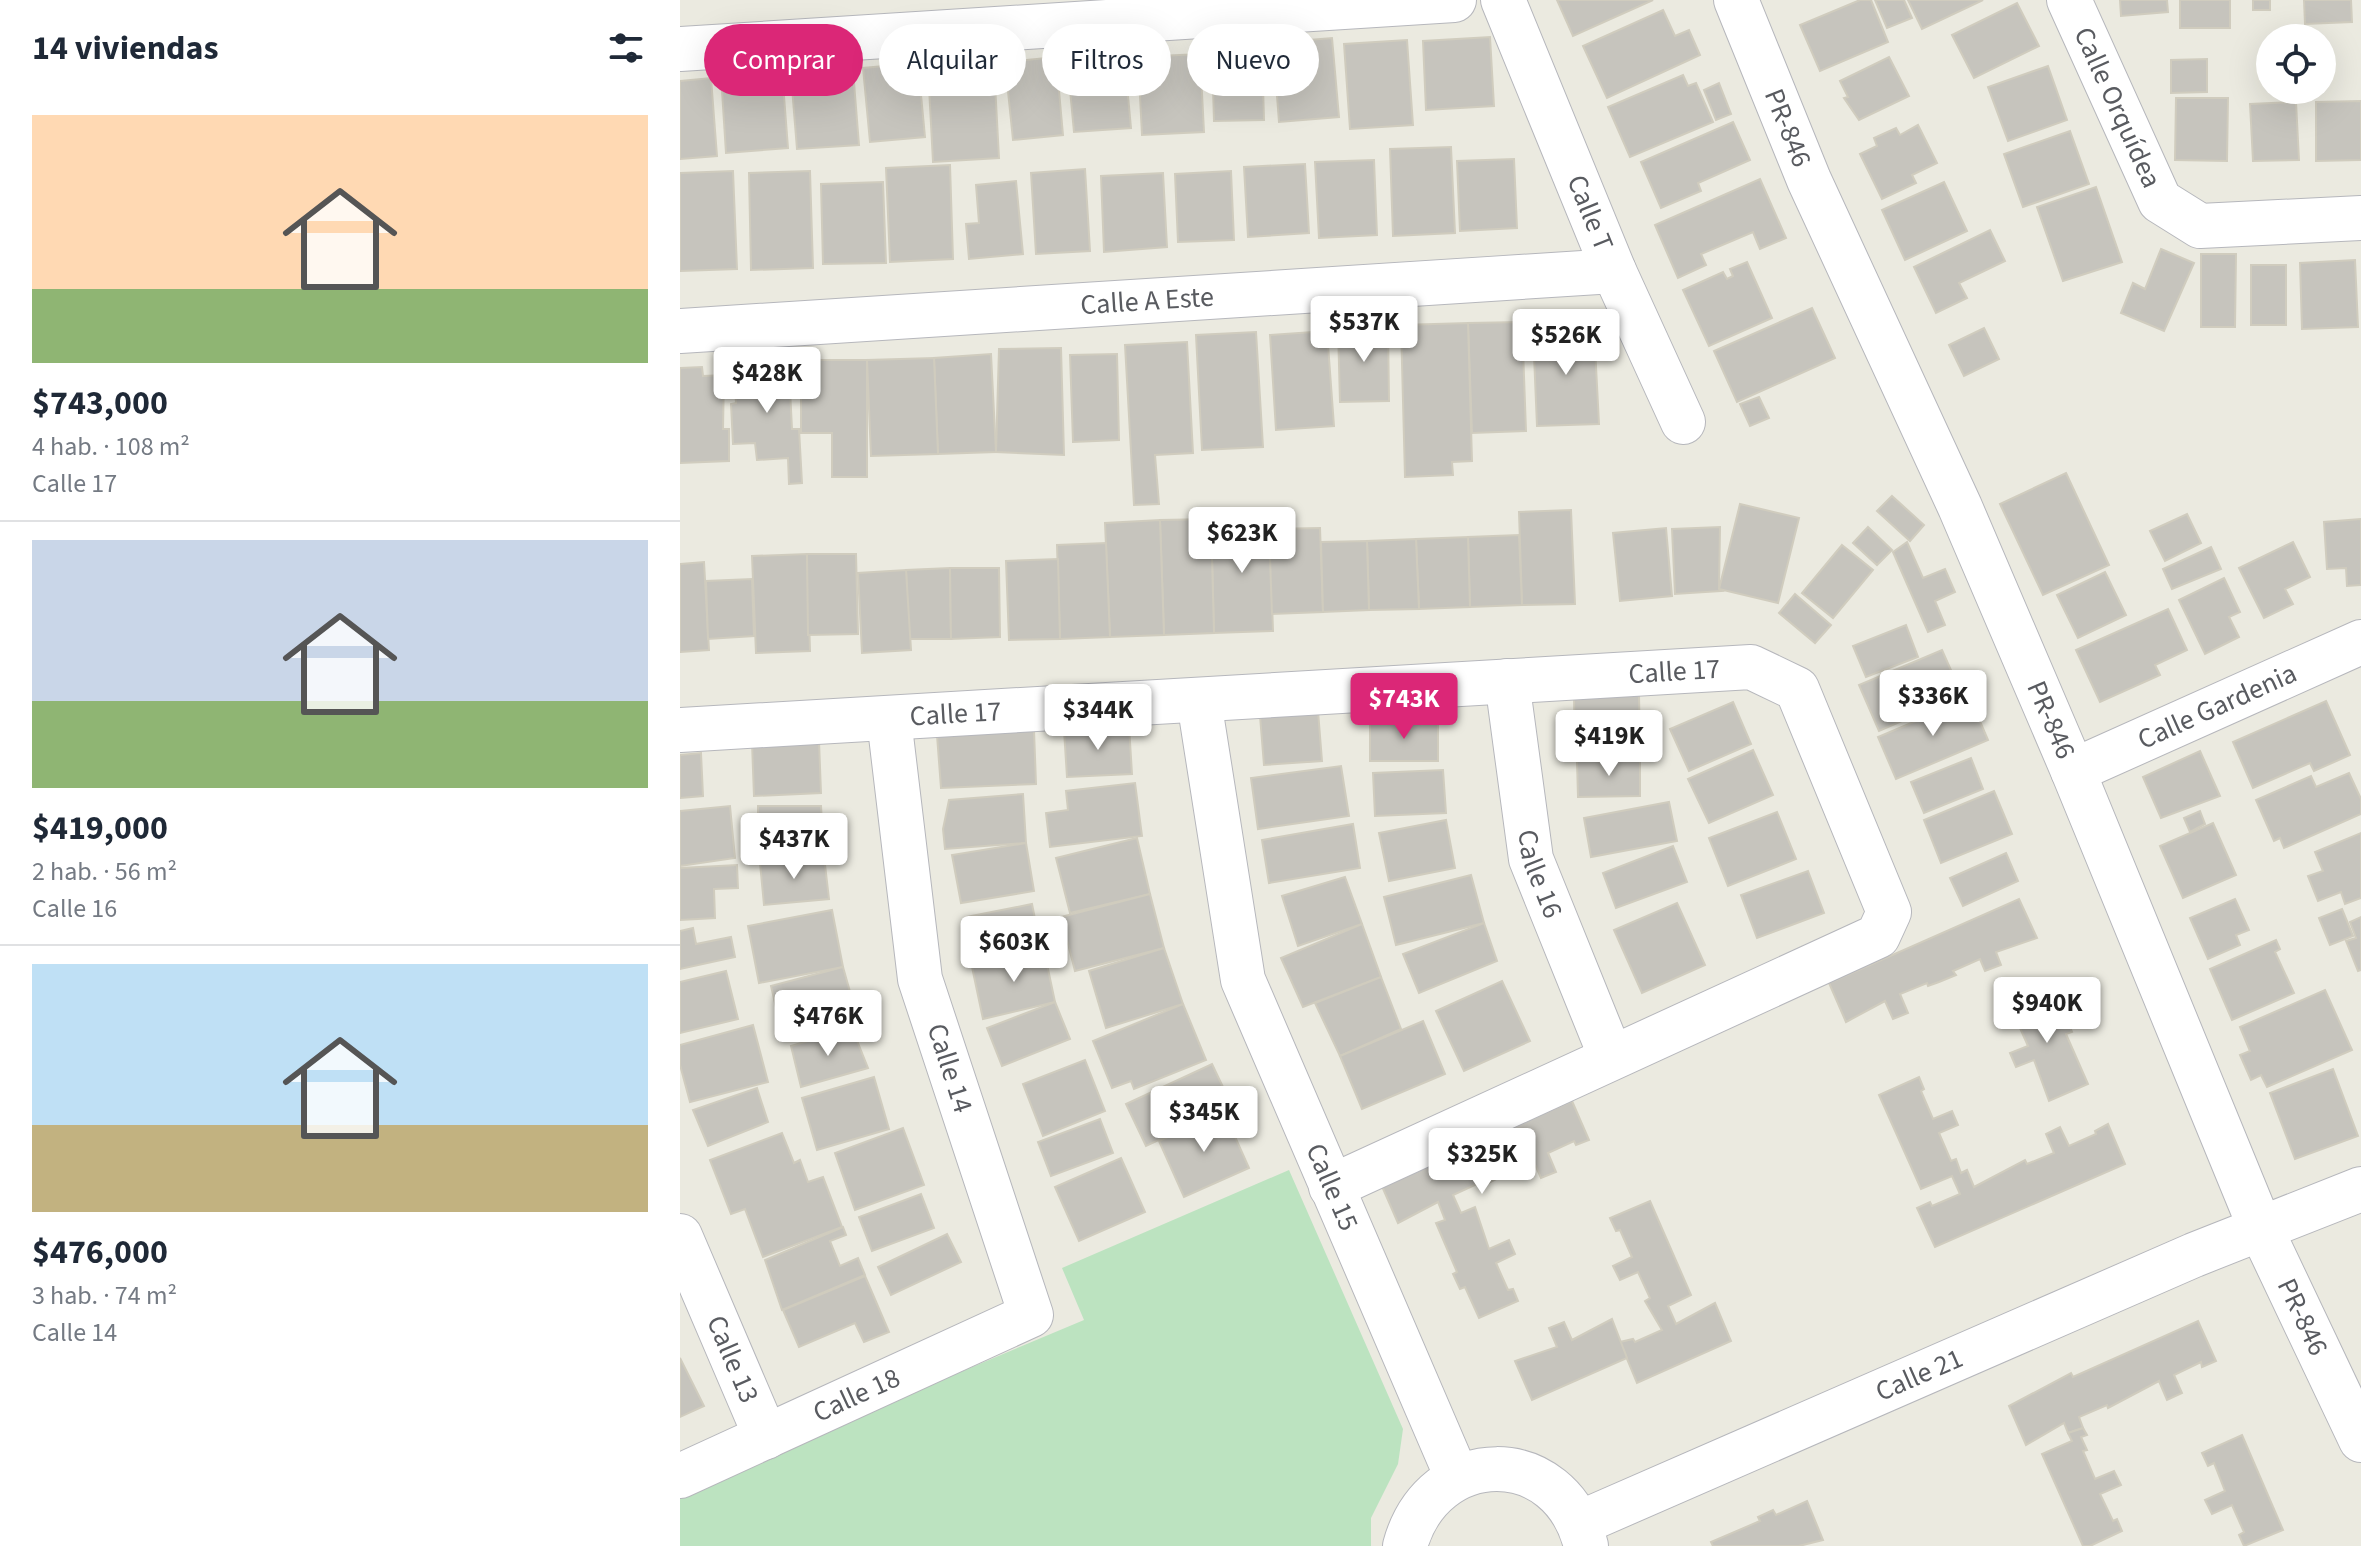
<!DOCTYPE html>
<html lang="es">
<head>
<meta charset="utf-8">
<style>
	:root { --surface:#fff; --page:#f6f6f7; --text:#1f2937; --muted:#747a83; --line:#e0e1e3; --accent:#db2777 }
	body { margin:0; font-family:"Source Sans 3",sans-serif; background:var(--page); color:var(--text); height:100vh; display:flex; flex-direction:column; font-size:30px; white-space:nowrap }
	* { box-sizing:border-box; margin:0 }
	p { font-size:26px; color:var(--muted) }
	.icon { flex:none; width:44px; height:44px; fill:none; stroke:currentColor; stroke-width:2; stroke-linecap:round; stroke-linejoin:round }
	.map { position:relative; flex:1; overflow:hidden }
	.side { display:flex; flex-direction:column; background:var(--surface); width:680px }
	.side>* { flex:none }
	.banner { position:absolute; left:24px; top:24px; width:760px; height:72px; display:flex; gap:16px }
	.controls { position:absolute; left:1576px; top:24px; display:grid; gap:16px }
	.controls a { display:grid; place-items:center; width:80px; height:80px; border-radius:50%; background:var(--surface); box-shadow:0 8px 32px #0002; font-size:40px }
	.price { position:absolute; translate:-50% -68px; padding:0 18px; border-radius:8px; background:#fff; color:#222; font-size:26px; line-height:52px; filter:drop-shadow(0 2px 4px #0008) }
	.price::after { content:''; position:absolute; left:50%; top:48px; width:24px; height:18px; margin-left:-12px; background:inherit; clip-path:polygon(0 0,100% 0,50% 100%) }
	.price.selected { background:var(--accent); color:#fff }
	ul { padding:0; list-style:none }
	li { display:grid; align-content:center; gap:16px; height:424px; padding:0 32px }
	li+li { border-top:2px solid var(--line) }
	li span { display:grid; place-items:center; height:248px; border-radius:0px; color:#555 }
	li>.icon { margin-inline-start:auto }
	span .icon { width:144px; height:144px; fill:#fffc; stroke-width:1 }
	li b { font-size:34px }
	h2 { display:flex; justify-content:space-between; align-items:center; height:96px; padding:0 32px; font-size:34px }
	.tag { padding:0 28px; border-radius:36px; background:var(--surface); box-shadow:0 8px 32px #0002; font-size:28px; line-height:72px }
	.tag.selected { background:var(--accent); color:#fff }
	main { display:flex; flex:1; min-height:0 }
	.map>svg:first-child { display:block }
</style>
</head>
<body>
<main>
<section class="side">
<h2>14 viviendas<svg class="icon" aria-label="filters" viewBox="0 0 24 24"><path d="M4 7h16M4 17h16"/><circle cx="9" cy="7" r="2"/><circle cx="15" cy="17" r="2"/></svg></h2>
<ul>
<li><span style="background:linear-gradient(#ffd9b3 70%,#8fb573 0)"><svg class="icon" aria-label="home" viewBox="0 0 24 24"><path d="M3 11l9-7 9 7M6 9v11h12V9"/></svg></span><div><b>$743,000</b><p>4 hab. · 108 m²</p><p>Calle 17</p></div></li>
<li><span style="background:linear-gradient(#c9d6e8 65%,#8fb573 0)"><svg class="icon" aria-label="home" viewBox="0 0 24 24"><path d="M3 11l9-7 9 7M6 9v11h12V9"/></svg></span><div><b>$419,000</b><p>2 hab. · 56 m²</p><p>Calle 16</p></div></li>
<li><span style="background:linear-gradient(#bfe0f5 65%,#c2b280 0)"><svg class="icon" aria-label="home" viewBox="0 0 24 24"><path d="M3 11l9-7 9 7M6 9v11h12V9"/></svg></span><div><b>$476,000</b><p>3 hab. · 74 m²</p><p>Calle 14</p></div></li>
</ul>
</section>
<div class="map">
<svg width="1681" height="1546" viewBox="0 0 1681 1546">
	<rect width="100%" height="100%" fill="#ebeae0"/>
	<path fill="#bce3c0" d="M609 1170 723 1429 718 1464 691 1518V1546H0V1490L404 1320 382 1268Z"/>
	<g fill="#c6c4bd" stroke="#d0ccbe" stroke-width="2">
		<path d="M877 0H973L893 36Z"/>
		<path d="M1180 0H1191L1208 42 1140 71 1120 25Z"/>
		<path d="M1195 0H1224L1232 18 1207 28Z"/>
		<path d="M1228 0H1303L1242 29Z"/>
		<path d="M1440 0H1487L1488 12 1441 16Z"/>
		<rect x="1500" y="0" width="50" height="28"/>
		<rect x="1573" y="0" width="17" height="10"/>
		<path d="M1624 0H1671L1672 22 1625 24Z"/>
		<path d="M1337 3 1359 46 1294 78 1272 35Z"/>
		<path d="M983 10 995 36 1009 30 1020 55 927 98 903 46Z"/>
		<path d="M810 37 814 106 746 110 743 41Z"/>
		<path d="M652 38 659 117 599 122 593 43Z"/>
		<path d="M727 40 733 125 670 129 664 44Z"/>
		<path d="M582 52 584 120 534 121 532 54Z"/>
		<path d="M444 53 451 128 394 132 387 58Z"/>
		<path d="M520 54 524 132 462 135 458 57Z"/>
		<path d="M376 57 383 135 333 140 325 62Z"/>
		<path d="M1209 57 1229 96 1179 120 1164 98 1168 97 1160 81Z"/>
		<path d="M1527 59V92L1491 93V60Z"/>
		<path d="M238 63 245 137 190 142 183 68Z"/>
		<path d="M314 65 319 158 253 162 248 68Z"/>
		<path d="M1368 66 1387 120 1328 141 1308 87Z"/>
		<path d="M102 70 108 148 46 153 41 75Z"/>
		<path d="M173 70 179 145 117 149 111 75Z"/>
		<path d="M1003 75 1008 86 1016 83 1033 122 950 157 928 107Z"/>
		<path d="M31 78 37 156 0 159V81Z"/>
		<path d="M1039 83 1051 114 1036 120 1024 90Z"/>
		<path d="M1496 98H1548L1547 161 1495 160Z"/>
		<path d="M1681 101V160L1636 161V102Z"/>
		<path d="M1616 102 1619 160 1573 161 1570 104Z"/>
		<path d="M1053 122 1070 160 1018 183 1021 191 981 208 961 162Z"/>
		<path d="M1238 125 1257 163 1232 175 1236 183 1202 199 1180 154 1197 146 1194 138 1216 128 1220 135Z"/>
		<path d="M1390 131 1409 184 1343 207 1324 154Z"/>
		<path d="M771 147 775 233 713 236 710 149Z"/>
		<path d="M834 159 837 228 780 231 777 161Z"/>
		<path d="M694 160 697 235 639 238 635 162Z"/>
		<path d="M625 164 629 233 568 237 564 167Z"/>
		<path d="M270 165 273 259 210 262 206 168Z"/>
		<path d="M405 169 410 251 356 254 351 173Z"/>
		<path d="M53 171 57 269 0 271V173Z"/>
		<path d="M130 171 133 268 71 270 69 173Z"/>
		<path d="M551 171 554 240 498 242 495 174Z"/>
		<path d="M483 173 487 247 424 252 421 176Z"/>
		<path d="M1080 179 1106 238 1080 249 1073 232 1021 254 1026 265 998 278 975 225Z"/>
		<path d="M336 181 343 254 289 259 286 224 299 223 296 185Z"/>
		<path d="M203 182 206 263 143 264 141 184Z"/>
		<path d="M1264 182 1287 231 1225 260 1202 210Z"/>
		<path d="M1416 187 1442 262 1383 281 1357 207Z"/>
		<path d="M1310 230 1325 261 1279 283 1287 298 1256 313 1234 267Z"/>
		<path d="M1481 249 1514 263 1484 331 1441 313 1453 283 1465 289Z"/>
		<path d="M1521 254H1556L1555 327H1521Z"/>
		<path d="M1675 260 1678 327 1622 329 1620 263Z"/>
		<path d="M1067 262 1092 318 1029 346 1003 290 1043 272 1047 279 1053 276 1050 269Z"/>
		<rect x="1571" y="265" width="35" height="60"/>
		<path d="M1132 308 1155 358 1057 402 1034 351Z"/>
		<path d="M842 322 846 431 792 433 788 323Z"/>
		<path d="M788 323 792 461 772 462 773 475 725 477 721 325Z"/>
		<path d="M708 327 709 401 660 402 658 328Z"/>
		<path d="M914 328 919 424 857 426 853 331Z"/>
		<path d="M1304 328 1319 359 1284 376 1269 345Z"/>
		<path d="M647 331 654 426 596 430 590 335Z"/>
		<path d="M576 332 583 447 522 450 516 335Z"/>
		<path d="M507 342 513 453 475 455 479 504 454 505 445 345Z"/>
		<path d="M381 348 384 455 316 452 319 349Z"/>
		<path d="M311 354 316 452 258 454 254 358Z"/>
		<path d="M437 354 439 440 393 442 390 355Z"/>
		<path d="M254 358 258 454 191 456 187 360Z"/>
		<path d="M121 360H187V477H152V433H121Z"/>
		<path d="M115 365 116 370H109L112 429H119L122 483 109 484 108 458 77 460 75 443 53 444 51 404 56 403 54 374H50V368Z"/>
		<path d="M22 367 23 376 44 375 43 429H49V461L0 463V368Z"/>
		<path d="M1079 397 1089 418 1070 426 1060 404Z"/>
		<path d="M1386 473 1429 565 1363 595 1320 504Z"/>
		<path d="M1212 496 1244 525 1230 541 1197 511Z"/>
		<path d="M1060 504 1119 518 1098 603 1039 589Z"/>
		<path d="M891 510 895 604 842 605 839 512Z"/>
		<path d="M1507 514 1521 543 1485 561 1470 531Z"/>
		<path d="M589 516 593 631 534 633 531 519Z"/>
		<path d="M531 519 534 633 484 635 480 520Z"/>
		<path d="M1681 519V585L1667 586 1666 568 1647 569 1644 522Z"/>
		<path d="M480 520 484 635 430 637 425 523Z"/>
		<path d="M1040 527 1039 589 1042 591 995 594 992 529Z"/>
		<path d="M1188 527 1212 550 1197 565 1173 543Z"/>
		<path d="M640 528 643 612 592 614 589 529Z"/>
		<path d="M986 528 992 596 940 601 933 533Z"/>
		<path d="M839 535 842 605 790 607 788 537Z"/>
		<path d="M788 537 790 607 739 609 736 539Z"/>
		<path d="M736 539 739 609 689 610 687 541Z"/>
		<path d="M687 541 689 610 643 612 641 542Z"/>
		<path d="M1227 542 1243 578 1265 569 1275 592 1255 601 1265 625 1248 632 1213 552Z"/>
		<path d="M1613 542 1630 577 1605 589 1613 604 1584 618 1559 568Z"/>
		<path d="M426 543 430 637 380 639 377 545Z"/>
		<path d="M1162 545 1193 570 1153 618 1122 593Z"/>
		<path d="M1531 547 1541 569 1492 589 1483 569Z"/>
		<path d="M127 554 130 651 76 653 72 556Z"/>
		<path d="M127 554H176L178 634 128 635Z"/>
		<path d="M378 559 380 639 329 640 326 561Z"/>
		<path d="M24 562 29 650 0 652V564Z"/>
		<path d="M270 568 271 639H229L226 570Z"/>
		<path d="M270 568H319L320 637 271 639Z"/>
		<path d="M226 570 231 650 182 653 178 573Z"/>
		<path d="M1425 572 1446 615 1398 638 1377 595Z"/>
		<path d="M1544 578 1560 612 1549 617 1559 637 1525 654 1499 600Z"/>
		<path d="M72 579 74 636 28 639 26 581Z"/>
		<path d="M1115 594 1151 625 1135 643 1099 613Z"/>
		<path d="M1488 609 1507 650 1475 665 1480 675 1420 702 1396 650Z"/>
		<path d="M1226 625 1238 657 1186 677 1173 646Z"/>
		<path d="M1262 650 1282 695 1199 731 1179 685Z"/>
		<path d="M959 695 960 750 895 751 894 696Z"/>
		<path d="M1290 698 1308 740 1216 779 1198 737Z"/>
		<path d="M1646 701 1670 755 1634 771 1630 763 1573 788 1553 742Z"/>
		<path d="M1053 702 1071 744 1009 771 990 729Z"/>
		<path d="M638 711 642 761 584 765 580 716Z"/>
		<path d="M758 721V761H690V722Z"/>
		<path d="M449 726 452 774 387 777 384 730Z"/>
		<path d="M354 730 356 784 261 788 257 735Z"/>
		<path d="M139 741 141 793 74 796 72 743Z"/>
		<path d="M1073 750 1093 795 1029 823 1008 779Z"/>
		<path d="M1520 751 1540 796 1481 818 1463 777Z"/>
		<path d="M21 753 23 796 0 798V755Z"/>
		<path d="M1291 758 1303 789 1244 813 1231 782Z"/>
		<path d="M960 760V796L898 797 897 761Z"/>
		<path d="M661 766 669 816 578 829 571 778Z"/>
		<path d="M763 770 766 813 695 816 693 773Z"/>
		<path d="M1669 773 1681 799V814L1604 848 1600 838 1594 841 1576 800 1631 776 1636 787Z"/>
		<path d="M455 783 462 836 370 847 366 813 388 810 386 791Z"/>
		<path d="M1314 791 1332 834 1261 863 1244 820Z"/>
		<path d="M343 794 346 843 265 849 263 829 269 800Z"/>
		<path d="M989 802 997 841 911 857 904 818Z"/>
		<path d="M50 806 55 858 0 866V811Z"/>
		<path d="M78 806H141L144 856 78 853Z"/>
		<path d="M1520 811 1525 824 1510 832 1504 818Z"/>
		<path d="M1097 812 1116 859 1048 886 1029 838Z"/>
		<path d="M766 820 775 868 709 881 699 833Z"/>
		<path d="M1533 823 1556 875 1503 898 1480 846Z"/>
		<path d="M673 824 680 868 589 883 582 840Z"/>
		<path d="M1681 833V898L1665 904 1661 892 1638 901 1628 876 1643 871 1635 852Z"/>
		<path d="M457 838 470 894 390 913 376 858Z"/>
		<path d="M346 843 354 891 281 903 272 855Z"/>
		<path d="M993 846 1007 882 936 908 923 873Z"/>
		<path d="M1326 853 1338 881 1283 906 1270 878Z"/>
		<path d="M144 856 149 899 84 905 80 863Z"/>
		<path d="M57 865 58 888 34 889 35 918 0 920V868Z"/>
		<path d="M1128 871 1144 913 1077 938 1061 895Z"/>
		<path d="M791 875 804 923 716 945 704 897Z"/>
		<path d="M665 877 682 924 618 946 602 896Z"/>
		<path d="M470 894 484 948 395 971 381 917Z"/>
		<path d="M1339 899 1357 938 1316 952 1321 965 1305 971 1300 959 1273 971 1276 975 1259 982 1248 986 1247 983 1220 994 1228 1013 1213 1019 1205 1001 1166 1022 1149 983Z"/>
		<path d="M1555 899 1569 930 1556 935 1560 945 1528 959 1510 918Z"/>
		<path d="M997 903 1025 965 962 993 934 930Z"/>
		<path d="M352 904 359 939 293 952 286 917Z"/>
		<path d="M1662 909 1673 936 1650 945 1639 918Z"/>
		<path d="M152 910 163 967 79 983 68 926Z"/>
		<path d="M1681 917V970L1678 971 1666 941 1676 938 1670 922Z"/>
		<path d="M804 923 817 961 739 993 723 954Z"/>
		<path d="M682 924 701 977 623 1007 601 958Z"/>
		<path d="M13 928 16 944 51 937 55 957 0 969V931Z"/>
		<path d="M1596 940 1600 949 1595 952 1614 993 1552 1020 1530 969Z"/>
		<path d="M484 948 503 1004 426 1028 409 971Z"/>
		<path d="M364 950 375 1002 303 1019 292 967Z"/>
		<path d="M163 967 178 1020 103 1038 91 986Z"/>
		<path d="M46 971 58 1019 0 1033V982Z"/>
		<path d="M701 977 721 1029 660 1056 635 1003Z"/>
		<path d="M822 981 850 1041 784 1071 756 1011Z"/>
		<path d="M1367 990 1379 1017 1385 1015 1392 1032 1386 1034 1408 1084 1369 1101 1354 1060 1336 1067 1330 1053 1348 1046 1336 1019 1333 1020 1327 1007Z"/>
		<path d="M1645 990 1672 1050 1587 1087 1581 1075 1571 1080 1560 1055 1570 1051 1560 1027Z"/>
		<path d="M375 1002 390 1039 322 1066 307 1028Z"/>
		<path d="M503 1004 526 1060 454 1089 451 1081 432 1088 413 1041Z"/>
		<path d="M743 1021 765 1074 682 1109 660 1056Z"/>
		<path d="M73 1025 88 1082 10 1102 0 1065V1045Z"/>
		<path d="M172 1028 188 1068 121 1087 111 1046Z"/>
		<path d="M405 1060 425 1111 363 1136 343 1084Z"/>
		<path d="M532 1064 552 1106 466 1146 446 1104Z"/>
		<path d="M1653 1069 1678 1136 1615 1159 1590 1093Z"/>
		<path d="M194 1077 209 1129 137 1150 122 1098Z"/>
		<path d="M1239 1077 1244 1089 1241 1091 1253 1119 1272 1111 1278 1125 1259 1133 1271 1161 1276 1159 1281 1173 1287 1170 1294 1187 1345 1160 1347 1164 1374 1153 1366 1134 1380 1127 1389 1146 1416 1134 1415 1131 1428 1124 1445 1164 1255 1247 1237 1208 1250 1202 1252 1206 1280 1194 1272 1176 1241 1189 1199 1095Z"/>
		<path d="M77 1088 88 1122 28 1146 13 1110Z"/>
		<path d="M892 1101 909 1140 896 1145 894 1141 868 1153 876 1172 861 1178 853 1160 801 1187 799 1183 773 1195 781 1213 795 1207 809 1249 829 1240 835 1254 816 1263 828 1290 833 1289 838 1301 799 1318 785 1287 780 1289 773 1274 777 1272 756 1223 765 1220 758 1202 718 1223 701 1184Z"/>
		<path d="M544 1112 569 1168 504 1197 479 1141Z"/>
		<path d="M420 1119 433 1153 371 1176 358 1142Z"/>
		<path d="M223 1128 244 1185 175 1210 155 1153Z"/>
		<path d="M102 1133 114 1163 120 1160 128 1182 143 1177 162 1227 83 1257 65 1209 51 1214 30 1160Z"/>
		<path d="M441 1158 465 1212 399 1241 375 1187Z"/>
		<path d="M241 1194 254 1228 192 1251 179 1217Z"/>
		<path d="M970 1201 1011 1295 988 1306 996 1324 1035 1303 1051 1341 957 1383 940 1342 953 1339 955 1342 982 1330 965 1301 970 1298 958 1272 940 1280 933 1266 952 1257 940 1230 936 1231 930 1218Z"/>
		<path d="M163 1227 166 1235 150 1241 160 1266 178 1258 185 1275 102 1310 85 1260Z"/>
		<path d="M267 1234 281 1262 211 1295 198 1267Z"/>
		<path d="M185 1276 209 1332 184 1342 175 1323 119 1347 103 1310Z"/>
		<path d="M932 1319 947 1358 852 1400 835 1361 877 1347 869 1328 884 1322 892 1340Z"/>
		<path d="M1518 1321 1536 1361 1522 1367 1521 1362 1494 1375 1502 1393 1487 1400 1479 1381 1428 1408 1427 1405 1399 1417 1403 1428 1388 1433 1384 1423 1346 1445 1329 1406 1391 1373 1393 1377Z"/>
		<path d="M0 1358 24 1406 0 1417Z"/>
		<path d="M1403 1428 1407 1435 1401 1437 1407 1450 1403 1451 1415 1479 1434 1471 1441 1485 1420 1494 1433 1521 1437 1519 1442 1531 1410 1546H1403L1362 1454 1392 1441 1388 1433Z"/>
		<path d="M1562 1435 1603 1530 1564 1546 1559 1535 1564 1532 1552 1505 1532 1514 1525 1500 1545 1491 1534 1463 1528 1466 1522 1453Z"/>
		<path d="M1127 1501 1143 1540 1119 1546H1033L1031 1542 1080 1521 1078 1517 1093 1510 1096 1515Z"/>
	</g>
	<g fill="none" stroke-linecap="round" stroke-linejoin="round">
		<defs>
			<g id="minor">
				<path id="s1" d="M823 0 934 271 1003 422"/>
				<path id="s2" d="M1056 0 1129 180 1280 507 1393 771 1580 1227 1681 1440"/>
				<path id="s3" d="M1389 0 1480 201 1520 226 1681 218"/>
				<path d="M0 49 774 0"/>
				<path id="s4" d="M0 331 934 271"/>
				<path id="s5" d="M827 681 851 859 931 1057"/>
				<path id="s6" d="M519 701 563 980 777 1477"/>
				<path id="s7" d="M0 730 1071 667 1117 689 1209 912 1198 936 651 1187"/>
				<path id="s8" d="M1393 771 1681 642"/>
				<path id="s9" d="M0 1236 86 1437"/>
				<path id="s10" d="M0 1476 351 1315 240 979 209 719"/>
				<path id="s11" d="M900 1523 1514 1255 1681 1189"/>
				<path d="M725 1546C753 1444 881 1443 906 1546"/>
			</g>
		</defs>
		<use href="#minor" stroke="#b6b7bc" stroke-width="46"/>
		<use href="#minor" stroke="#fff" stroke-width="44"/>
	</g>
	<g text-anchor="middle" dominant-baseline="central" stroke-width="6" stroke-linejoin="round" paint-order="stroke">
		<g font-size="28" fill="#595b60" stroke="#fff">
			<text stroke="none"><textPath href="#s3" startOffset="118">Calle Orquídea</textPath></text>
			<text stroke="none"><textPath href="#s2" startOffset="138">PR-846</textPath></text>
			<text stroke="none"><textPath href="#s1" startOffset="230">Calle T</textPath></text>
			<text stroke="none"><textPath href="#s4" startOffset="468">Calle A Este</textPath></text>
			<text stroke="none"><textPath href="#s7" startOffset="996">Calle 17</textPath></text>
			<text stroke="none"><textPath href="#s8" startOffset="158">Calle Gardenia</textPath></text>
			<text stroke="none"><textPath href="#s7" startOffset="276">Calle 17</textPath></text>
			<text stroke="none"><textPath href="#s2" startOffset="786">PR-846</textPath></text>
			<text stroke="none"><textPath href="#s5" startOffset="196">Calle 16</textPath></text>
			<text transform="translate(270 1068) rotate(72)">Calle 14</text>
			<text stroke="none"><textPath href="#s6" startOffset="508">Calle 15</textPath></text>
			<text stroke="none"><textPath href="#s2" startOffset="1434">PR-846</textPath></text>
			<text stroke="none"><textPath href="#s9" startOffset="134">Calle 13</textPath></text>
			<text stroke="none"><textPath href="#s11" startOffset="370">Calle 21</textPath></text>
			<text stroke="none"><textPath href="#s10" startOffset="194">Calle 18</textPath></text>
		</g>
	</g>
</svg>
<div class="controls">
<a><svg class="icon" aria-label="locate" viewBox="0 0 24 24"><circle cx="12" cy="12" r="6"/><path d="M12 2v4M12 18v4M2 12h4M18 12h4"/></svg></a>
</div>
<b class="price" style="left:684px;top:364px">$537K</b>
<b class="price" style="left:886px;top:377px">$526K</b>
<b class="price" style="left:87px;top:415px">$428K</b>
<b class="price" style="left:562px;top:575px">$623K</b>
<b class="price" style="left:1253px;top:738px">$336K</b>
<b class="price selected" style="left:724px;top:741px">$743K</b>
<b class="price" style="left:418px;top:752px">$344K</b>
<b class="price" style="left:929px;top:778px">$419K</b>
<b class="price" style="left:114px;top:881px">$437K</b>
<b class="price" style="left:334px;top:984px">$603K</b>
<b class="price" style="left:1367px;top:1045px">$940K</b>
<b class="price" style="left:148px;top:1058px">$476K</b>
<b class="price" style="left:524px;top:1154px">$345K</b>
<b class="price" style="left:802px;top:1196px">$325K</b>
<div class="banner">
<a class="tag selected">Comprar</a>
<a class="tag">Alquilar</a>
<a class="tag">Filtros</a>
<a class="tag">Nuevo</a>
</div>
</div>
</main>
</body>
</html>
